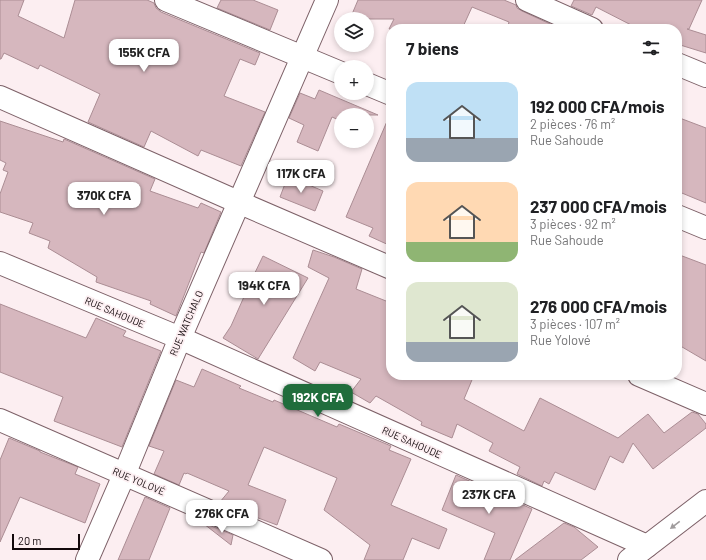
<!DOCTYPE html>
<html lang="fr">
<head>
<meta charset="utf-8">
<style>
	:root { --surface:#fff; --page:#f6f6f6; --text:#202124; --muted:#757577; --accent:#206d3c }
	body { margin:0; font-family:Barlow,sans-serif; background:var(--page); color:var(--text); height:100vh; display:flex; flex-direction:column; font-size:15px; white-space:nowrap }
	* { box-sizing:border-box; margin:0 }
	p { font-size:13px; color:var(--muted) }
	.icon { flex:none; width:22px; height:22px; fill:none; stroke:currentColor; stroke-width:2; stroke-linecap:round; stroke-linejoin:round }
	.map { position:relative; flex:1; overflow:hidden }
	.details { position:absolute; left:386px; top:24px; width:296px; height:356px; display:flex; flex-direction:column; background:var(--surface); border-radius:16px; box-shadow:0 2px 6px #0003 }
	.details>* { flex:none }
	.fabs { position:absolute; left:334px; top:12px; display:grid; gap:8px }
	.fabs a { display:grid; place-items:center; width:40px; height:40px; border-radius:50%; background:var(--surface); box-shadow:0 2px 6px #0003; font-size:20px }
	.scale { position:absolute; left:12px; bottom:10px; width:68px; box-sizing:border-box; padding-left:4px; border:2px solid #12080b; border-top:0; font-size:11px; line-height:14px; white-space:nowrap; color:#12080b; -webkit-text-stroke:3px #fceef1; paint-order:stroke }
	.price { position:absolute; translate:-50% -34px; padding:0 9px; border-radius:8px; background:#fff; color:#222; font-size:13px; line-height:26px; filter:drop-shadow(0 1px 2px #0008) }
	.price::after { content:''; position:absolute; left:50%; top:24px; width:12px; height:9px; margin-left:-6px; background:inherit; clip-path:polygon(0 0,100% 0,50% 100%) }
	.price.on { background:var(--accent); color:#fff }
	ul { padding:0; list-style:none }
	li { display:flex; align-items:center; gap:12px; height:100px; padding:0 20px }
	li span { display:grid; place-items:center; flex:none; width:112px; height:80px; border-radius:12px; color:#555 }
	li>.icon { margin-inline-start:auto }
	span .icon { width:48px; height:48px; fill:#fffc; stroke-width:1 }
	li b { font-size:17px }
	h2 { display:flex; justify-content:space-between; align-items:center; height:48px; padding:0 20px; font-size:17px }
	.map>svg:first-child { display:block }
</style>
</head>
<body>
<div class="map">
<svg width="706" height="560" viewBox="0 0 706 560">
	<rect width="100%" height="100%" fill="#fceef1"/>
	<g fill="#d6b7be" stroke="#ab8d94">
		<path d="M0 0H24L18 16 64 38 75 0H147L154 3 156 8 161 12 260 53 255 65 240 59 224 96 265 112 241 166 201 150 198 156 151 131 144 147 88 122 100 94 40 65 38 69 4 53 1 59H0Z"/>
		<path d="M221 0H253L278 10 270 30 217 8Z"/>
		<path d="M358 0H504L516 5 517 8 522 11 561 29H507L509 22 472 7 462 29H389L394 19H350Z"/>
		<path d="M574 0H702L689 29H687L706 35V53L677 44V29H639L596 7 592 15 571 6Z"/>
		<path d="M319 90 378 115H341V121L332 117 318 151 297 142 304 125 289 118 300 93 315 99Z"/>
		<path d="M391 112V246L369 236 373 228 346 217Z"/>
		<path d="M677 117 706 128V203L677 191Z"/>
		<path d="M0 121 63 142 64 139 155 179 150 191 198 208 201 203 221 212 204 253 201 252 176 316 150 304 151 301 96 282 97 277 48 248 50 241 29 233 33 223 0 212V194L8 172 3 170 6 163 0 160Z"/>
		<path d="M288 176 323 191 315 211 280 197Z"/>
		<path d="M313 250 334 257 362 269 356 289 391 303V375H474L464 399 524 431 540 398 618 438 648 414 664 433 692 412 698 414 706 424V428L653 469 633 443 623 463 610 456 595 490 555 472 549 484 544 481 542 486 517 474 520 467 489 451 493 443 457 424 452 438 421 425 422 422 376 396 370 403 351 392 361 379 320 362 315 371 293 358 329 278 308 267Z"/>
		<path d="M677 254 706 265V361L677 344Z"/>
		<path d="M263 256 308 278 258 359 223 338 231 326 251 281Z"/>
		<path d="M0 304 86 338 96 318 126 331 123 336 161 351 122 447 54 421 63 397 0 372Z"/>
		<path d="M202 369 241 386 239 388 273 402 274 400 337 427 339 424 391 446 389 450 411 459 391 505 447 529 439 549 412 538 403 560H364L370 545 324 510 337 478 264 447 248 485 286 500 277 525 245 513 220 502 229 491 187 473 186 474 184 473 179 485 154 474 164 451 149 446 176 380 194 387Z"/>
		<path d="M9 438 40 451V452L78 467 75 474 100 484 85 523 20 497 0 542V460Z"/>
		<path d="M456 475 532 509 510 560H484L495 533 442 510Z"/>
		<path d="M145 497 170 508 149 560H118Z"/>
		<path d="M204 523 233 535 231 545 204 524Z"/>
		<path d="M564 523 574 527 598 547 581 560H515Z"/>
	</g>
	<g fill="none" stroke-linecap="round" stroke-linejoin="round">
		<defs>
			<g id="minor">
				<path d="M166 0 341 73"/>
				<path d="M527 0 592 29"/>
				<path d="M677 64 706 76"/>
				<path d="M367 84 391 94"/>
				<path d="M0 97 238 202 391 268"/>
				<path d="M677 216 706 228"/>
				<path d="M0 263 180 338 647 546"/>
				<path d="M639 375 706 404"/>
				<path d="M0 420 321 560"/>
				<path d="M87 560 124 475 180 338 327 0"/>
				<path d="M629 560 706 501"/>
			</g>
		</defs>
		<use href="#minor" stroke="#7d6168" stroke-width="24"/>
		<use href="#minor" stroke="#fff" stroke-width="22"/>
	</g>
	<defs><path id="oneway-solid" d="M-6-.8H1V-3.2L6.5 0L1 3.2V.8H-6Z"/></defs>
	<use fill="#a09c9d" href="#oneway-solid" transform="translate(675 525) rotate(142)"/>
	<g text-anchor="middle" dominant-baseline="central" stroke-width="3.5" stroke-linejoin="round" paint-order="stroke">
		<g font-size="10" fill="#12080b" stroke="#fceef1">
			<text transform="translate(115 312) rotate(23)">RUE SAHOUDE</text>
			<text transform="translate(186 323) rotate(-67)">RUE WATCHALO</text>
			<text transform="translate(412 442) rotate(24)">RUE SAHOUDE</text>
			<text transform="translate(139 481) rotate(23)">RUE YOLOVÉ</text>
		</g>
	</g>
</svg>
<div class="fabs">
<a><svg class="icon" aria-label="layers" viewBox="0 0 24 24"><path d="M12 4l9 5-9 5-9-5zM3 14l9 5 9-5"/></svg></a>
<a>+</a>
<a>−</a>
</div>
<div class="scale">20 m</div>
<b class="price" style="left:144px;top:73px">155K CFA</b>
<b class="price" style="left:301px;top:194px">117K CFA</b>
<b class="price" style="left:104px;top:216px">370K CFA</b>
<b class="price" style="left:264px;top:306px">194K CFA</b>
<b class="price on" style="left:318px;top:418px">192K CFA</b>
<b class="price" style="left:489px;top:515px">237K CFA</b>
<b class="price" style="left:222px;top:534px">276K CFA</b>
<section class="details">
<h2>7 biens<svg class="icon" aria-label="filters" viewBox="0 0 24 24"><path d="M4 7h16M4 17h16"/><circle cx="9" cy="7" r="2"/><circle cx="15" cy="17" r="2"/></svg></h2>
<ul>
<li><span style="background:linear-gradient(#bfe0f5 70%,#9aa5b1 0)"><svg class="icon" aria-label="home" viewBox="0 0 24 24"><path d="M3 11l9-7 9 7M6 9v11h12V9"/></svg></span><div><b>192 000 CFA/mois</b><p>2 pièces · 76 m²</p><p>Rue Sahoude</p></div></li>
<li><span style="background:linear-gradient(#ffd9b3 75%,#8fb573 0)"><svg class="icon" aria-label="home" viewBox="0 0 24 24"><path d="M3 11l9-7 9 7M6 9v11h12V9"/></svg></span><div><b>237 000 CFA/mois</b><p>3 pièces · 92 m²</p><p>Rue Sahoude</p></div></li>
<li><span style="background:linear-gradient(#dfe7d0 75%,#9aa5b1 0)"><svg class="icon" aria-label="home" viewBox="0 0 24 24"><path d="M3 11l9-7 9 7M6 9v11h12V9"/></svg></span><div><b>276 000 CFA/mois</b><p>3 pièces · 107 m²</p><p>Rue Yolové</p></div></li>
</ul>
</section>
</div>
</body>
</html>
